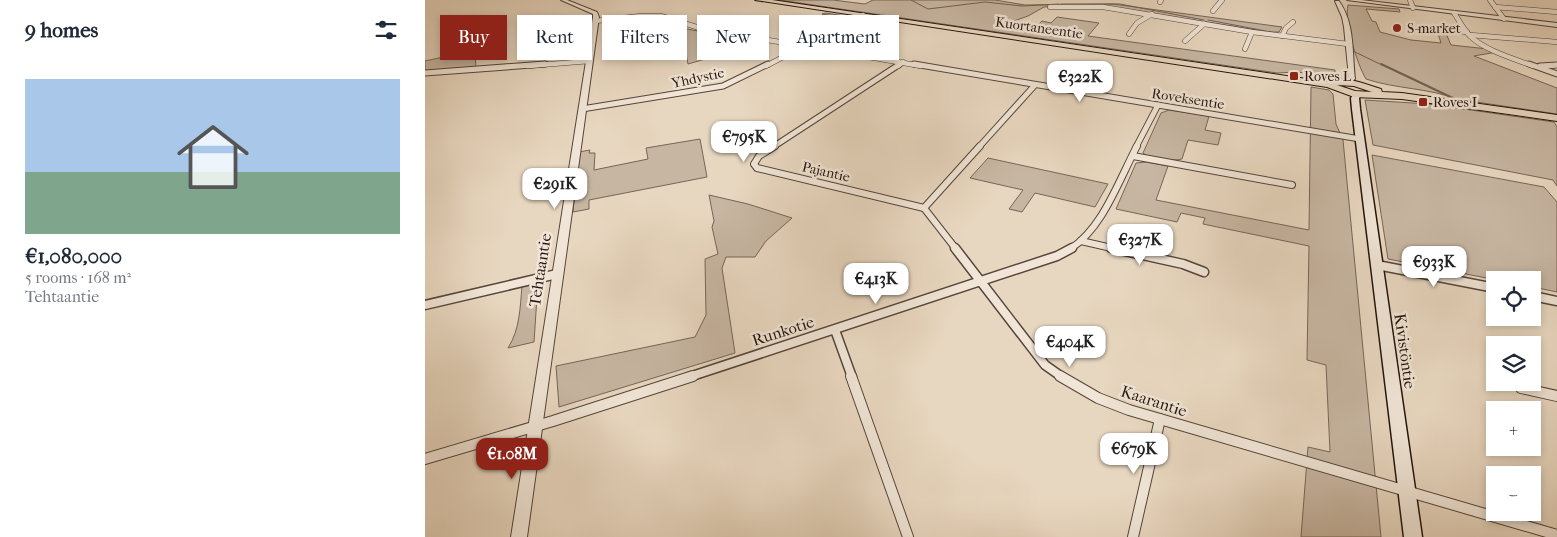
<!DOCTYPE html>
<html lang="en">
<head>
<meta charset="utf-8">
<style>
	:root { --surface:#fff; --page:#f2f2f3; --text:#1f2937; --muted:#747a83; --accent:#8f2418 }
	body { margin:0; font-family:"IM FELL French Canon",serif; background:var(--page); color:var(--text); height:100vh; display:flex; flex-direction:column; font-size:19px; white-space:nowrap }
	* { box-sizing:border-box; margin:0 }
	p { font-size:16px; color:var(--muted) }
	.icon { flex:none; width:28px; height:28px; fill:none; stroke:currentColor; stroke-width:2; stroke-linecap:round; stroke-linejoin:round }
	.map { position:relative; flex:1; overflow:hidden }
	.drawer { display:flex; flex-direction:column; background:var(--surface); width:425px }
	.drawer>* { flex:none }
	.hud { position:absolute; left:15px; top:15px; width:475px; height:45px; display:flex; gap:10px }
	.buttons { position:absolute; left:1061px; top:271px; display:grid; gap:10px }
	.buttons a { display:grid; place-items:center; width:55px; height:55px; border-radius:0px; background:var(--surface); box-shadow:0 2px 8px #0003; font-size:25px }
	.price { position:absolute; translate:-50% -42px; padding:0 11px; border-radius:10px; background:#fff; color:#222; font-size:16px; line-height:32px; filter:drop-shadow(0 1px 2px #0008) }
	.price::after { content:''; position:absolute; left:50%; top:30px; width:15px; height:11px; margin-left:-8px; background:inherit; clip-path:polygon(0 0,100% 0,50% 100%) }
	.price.active { background:var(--accent); color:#fff }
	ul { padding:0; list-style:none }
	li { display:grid; align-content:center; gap:10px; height:265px; padding:0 25px }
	li span { display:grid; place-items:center; height:155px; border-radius:0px; color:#555 }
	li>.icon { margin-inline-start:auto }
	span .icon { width:90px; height:90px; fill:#fffc; stroke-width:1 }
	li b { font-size:21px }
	h2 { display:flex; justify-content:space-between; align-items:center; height:60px; padding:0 25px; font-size:21px }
	.tag { padding:0 18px; border-radius:0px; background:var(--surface); box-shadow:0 2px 8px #0003; font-size:18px; line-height:45px }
	.tag.active { background:var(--accent); color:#fff }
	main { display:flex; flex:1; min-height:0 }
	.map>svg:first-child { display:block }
</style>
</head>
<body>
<main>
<section class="drawer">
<h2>9 homes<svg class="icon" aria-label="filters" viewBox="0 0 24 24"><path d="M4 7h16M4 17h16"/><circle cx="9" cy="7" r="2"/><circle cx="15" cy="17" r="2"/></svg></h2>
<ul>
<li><span style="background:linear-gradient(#a9c7e8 60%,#7fa58c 0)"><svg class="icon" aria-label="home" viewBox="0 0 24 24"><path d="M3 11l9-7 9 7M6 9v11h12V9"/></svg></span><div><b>€1,080,000</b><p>5 rooms · 168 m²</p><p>Tehtaantie</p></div></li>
</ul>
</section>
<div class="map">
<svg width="1132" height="537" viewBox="0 0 1132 537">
	<rect width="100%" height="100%" fill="#e8d7c0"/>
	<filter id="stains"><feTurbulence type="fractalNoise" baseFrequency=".004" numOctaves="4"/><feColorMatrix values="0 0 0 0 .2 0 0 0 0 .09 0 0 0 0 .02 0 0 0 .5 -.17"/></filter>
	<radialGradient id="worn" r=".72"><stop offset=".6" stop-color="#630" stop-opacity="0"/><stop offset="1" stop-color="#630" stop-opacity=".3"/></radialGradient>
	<g fill="#c7b6a2" stroke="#766558">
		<path d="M354 0H408L440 4 448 0H570L600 5 688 4 857 27 854 32H844L694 8 648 5 619 7 603 16 589 21 613 25 617 21 626 23 632 17 674 23 663 36 910 70V76L871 72 852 73Z"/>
		<path d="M923 5 974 9 975 12 941 9 947 21 951 22 955 32 986 40 1016 43 1012 30 1020 31 1026 45 1063 49 1072 52 1049 56 1132 88V114L1031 99C1005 88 970 89 941 79 932 64 919 22 923 5Z"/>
		<path d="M400 13 427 17 428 18C416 29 400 33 384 30L409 16 397 14Z"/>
		<path d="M256 28 323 40 287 57 263 64Z"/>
		<path d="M46 51 50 55 51 67 0 71V61Z"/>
		<path d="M886 87 904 90 908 94 911 124 918 140 956 537H876L883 447 905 452 901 365 882 360 884 246 778 224 780 218 756 213 752 222 691 209 711 163 721 162 743 166 731 200 884 230Z"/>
		<path d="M940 100 1004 104 1129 122 1132 127V186L1128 180 948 145Z"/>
		<path d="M744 110 784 116 780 130 796 133 793 145 763 140 757 159C746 161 726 161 718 153L736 113Z"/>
		<path d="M275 139 282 177 164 200V209L148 212 154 152 165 150 164 153H170L169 170 223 159 221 148Z"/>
		<path d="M947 155 1119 187 1132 202V292L1108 287V280H1072L963 259Z"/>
		<path d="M563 158 683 184 670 207 610 193 597 212 584 209 598 190 545 178Z"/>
		<path d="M284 195 323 204 367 218 341 241 330 257H301L297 268 310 353 134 407 131 366 270 337 281 315 280 259 293 254 287 227 289 221Z"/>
		<path d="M113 282 109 342 83 348C95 329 95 308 97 286Z"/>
	</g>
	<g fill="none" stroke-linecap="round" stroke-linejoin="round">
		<g stroke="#716154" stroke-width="1">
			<path d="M486 0 503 9 560 2 597 6 634 4"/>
			<path d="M636 4H695L779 20"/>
			<path d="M783 20 846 32"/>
			<path d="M930 52 959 66"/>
		</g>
		<path stroke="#716154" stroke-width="2" d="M956 64 1032 100"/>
		<defs>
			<g id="minor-far4">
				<path d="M985 0 988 8"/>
				<path d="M1065 0 1079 19"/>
				<path d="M735 2 736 0"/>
				<path d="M625 7H678L827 32 923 44"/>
				<path d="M1070 7 1132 12"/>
				<path d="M788 11 797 0"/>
				<path d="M1029 13C1034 20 1038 29 1045 36 1061 51 1087 58 1108 66"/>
				<path d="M170 21 216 16H236L281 30 379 46"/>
				<path d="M1000 28 1042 32"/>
				<path d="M704 34 712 23 727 14"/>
				<path d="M1045 35 1132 42"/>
				<path d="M857 36 861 28 868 22"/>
				<path d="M760 41 779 24"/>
				<path d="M380 46 496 66"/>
				<path d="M820 49 827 32"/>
				<path d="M102 66 164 61"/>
				<path d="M341 66 438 15"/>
				<path d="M473 66 478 62"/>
				<path d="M1123 66 1132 65"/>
			</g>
			<g id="minor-far3">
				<path d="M489 64 935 139"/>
				<path d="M1104 64 1132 74"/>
				<path d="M1115 66 1132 65"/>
				<path d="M0 73 120 64"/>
				<path d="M157 109 298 86 343 64"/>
				<path d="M348 147 475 64"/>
				<path d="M554 147 610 85"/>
				<path d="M711 147 733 105"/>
			</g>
			<g id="minor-far2">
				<path d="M350 146 334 156 329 164 332 168 499 208"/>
				<path d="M708 156 867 185"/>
				<path d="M656 241 691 249"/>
				<path d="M531 249 499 208 555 146"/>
				<path d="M645 249C678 228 694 180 712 146"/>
			</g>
			<g id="minor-far1">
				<path d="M530 248 620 365 637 377"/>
				<path d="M686 248 758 264 779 272"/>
				<path d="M952 265 1070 288"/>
				<path d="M1108 296 1132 301"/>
				<path d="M0 305 132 274"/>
				<path d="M410 330 427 377"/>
				<path d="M264 377 632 256 647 248"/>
			</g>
			<g id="minor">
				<path d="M426 376 483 537"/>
				<path d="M635 376 673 398 704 410 1132 535"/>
				<path d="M1096 388 1132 396"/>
				<path d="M0 459 128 421 268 376"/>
				<path d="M708 537 735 419"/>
			</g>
			<g id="tertiary">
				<path d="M136 0H142L172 12 174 17 102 537H86L168 17V14Z"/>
				<path d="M922 0H936L1132 23V27Z"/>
				<path d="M910 1H914C930 23 927 53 930 79L923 84 920 82 924 78 919 27 917 17Z"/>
			</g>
			<path id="secondary" d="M930 92 937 94 934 98 935 109 997 537H979L927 109 926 98Z"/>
			<path id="trunk" d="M330 0H347L902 82C913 73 943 85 956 89L957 92 977 93 1132 115V121L977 99 929 97 902 87ZM912 85 929 86 947 92 930 91Z"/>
		</defs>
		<use href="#minor-far4" stroke="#55453a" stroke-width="5.5"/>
		<use href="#minor-far3" stroke="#55453a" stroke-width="7"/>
		<use href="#minor-far2" stroke="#55453a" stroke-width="8"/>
		<use href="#minor-far1" stroke="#55453a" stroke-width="11"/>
		<use href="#minor" stroke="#55453a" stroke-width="12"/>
		<use href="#tertiary" stroke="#55453a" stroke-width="2"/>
		<use href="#secondary" stroke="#24140d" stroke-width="3"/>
		<use href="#trunk" stroke="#24140d" stroke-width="2"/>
		<use href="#minor-far4" stroke="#f0e5d6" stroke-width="4.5"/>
		<use href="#minor-far3" stroke="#f0e5d6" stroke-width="5"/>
		<use href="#minor-far2" stroke="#f0e5d6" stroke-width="6"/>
		<use href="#minor-far1" stroke="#f0e5d6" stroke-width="8"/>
		<use href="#minor" stroke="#f0e5d6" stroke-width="10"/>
		<use href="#tertiary" fill="#f0e5d6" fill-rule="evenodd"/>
		<use href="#secondary" fill="#f0e5d6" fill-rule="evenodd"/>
		<use href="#trunk" fill="#e8d7c0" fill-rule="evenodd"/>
	</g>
	<g fill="#8f2418" stroke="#f0e5d6" stroke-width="2">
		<circle cx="972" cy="28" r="5"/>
		<rect x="864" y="71" width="10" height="10" rx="2.5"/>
		<rect x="993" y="97" width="10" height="10" rx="2.5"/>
	</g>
	<g text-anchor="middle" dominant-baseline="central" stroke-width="5" stroke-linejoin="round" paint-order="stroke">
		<g font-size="14" fill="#24140d" stroke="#f0e5d6">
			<text transform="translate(614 28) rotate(8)">Kuortaneentie</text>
			<text transform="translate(273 78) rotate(-12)">Yhdystie</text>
			<text transform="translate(763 99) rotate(9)">Roveksentie</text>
			<text transform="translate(401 172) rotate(13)">Pajantie</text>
		</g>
		<g font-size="14" fill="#24140d" stroke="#f0e5d6" text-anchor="start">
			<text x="982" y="28">S-market</text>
			<text x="879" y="76">Roves L</text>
			<text x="1008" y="102">Roves I</text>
		</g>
		<g font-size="16" fill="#24140d" stroke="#f0e5d6">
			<text transform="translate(115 270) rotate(-81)">Tehtaantie</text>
			<text transform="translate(358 331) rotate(-18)">Runkotie</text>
			<text transform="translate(980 351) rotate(82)">Kivistöntie</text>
			<text transform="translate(729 401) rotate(18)">Kaarantie</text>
		</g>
	</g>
	<rect width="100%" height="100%" filter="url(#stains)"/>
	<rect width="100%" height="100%" fill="url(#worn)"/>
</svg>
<div class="buttons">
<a><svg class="icon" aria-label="locate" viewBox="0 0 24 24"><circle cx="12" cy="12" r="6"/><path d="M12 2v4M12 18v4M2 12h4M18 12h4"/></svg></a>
<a><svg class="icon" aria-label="layers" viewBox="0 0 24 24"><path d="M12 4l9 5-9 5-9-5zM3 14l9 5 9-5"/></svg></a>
<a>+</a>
<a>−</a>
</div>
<b class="price" style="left:655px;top:103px">€322K</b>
<b class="price" style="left:319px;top:163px">€795K</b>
<b class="price" style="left:130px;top:210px">€291K</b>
<b class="price" style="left:715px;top:266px">€327K</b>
<b class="price" style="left:1009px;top:288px">€933K</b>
<b class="price" style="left:451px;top:305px">€413K</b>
<b class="price" style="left:645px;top:368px">€404K</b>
<b class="price" style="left:709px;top:475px">€679K</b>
<b class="price active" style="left:87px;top:480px">€1.08M</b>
<div class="hud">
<a class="tag active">Buy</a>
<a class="tag">Rent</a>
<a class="tag">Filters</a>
<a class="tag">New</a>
<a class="tag">Apartment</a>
</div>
</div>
</main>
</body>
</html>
